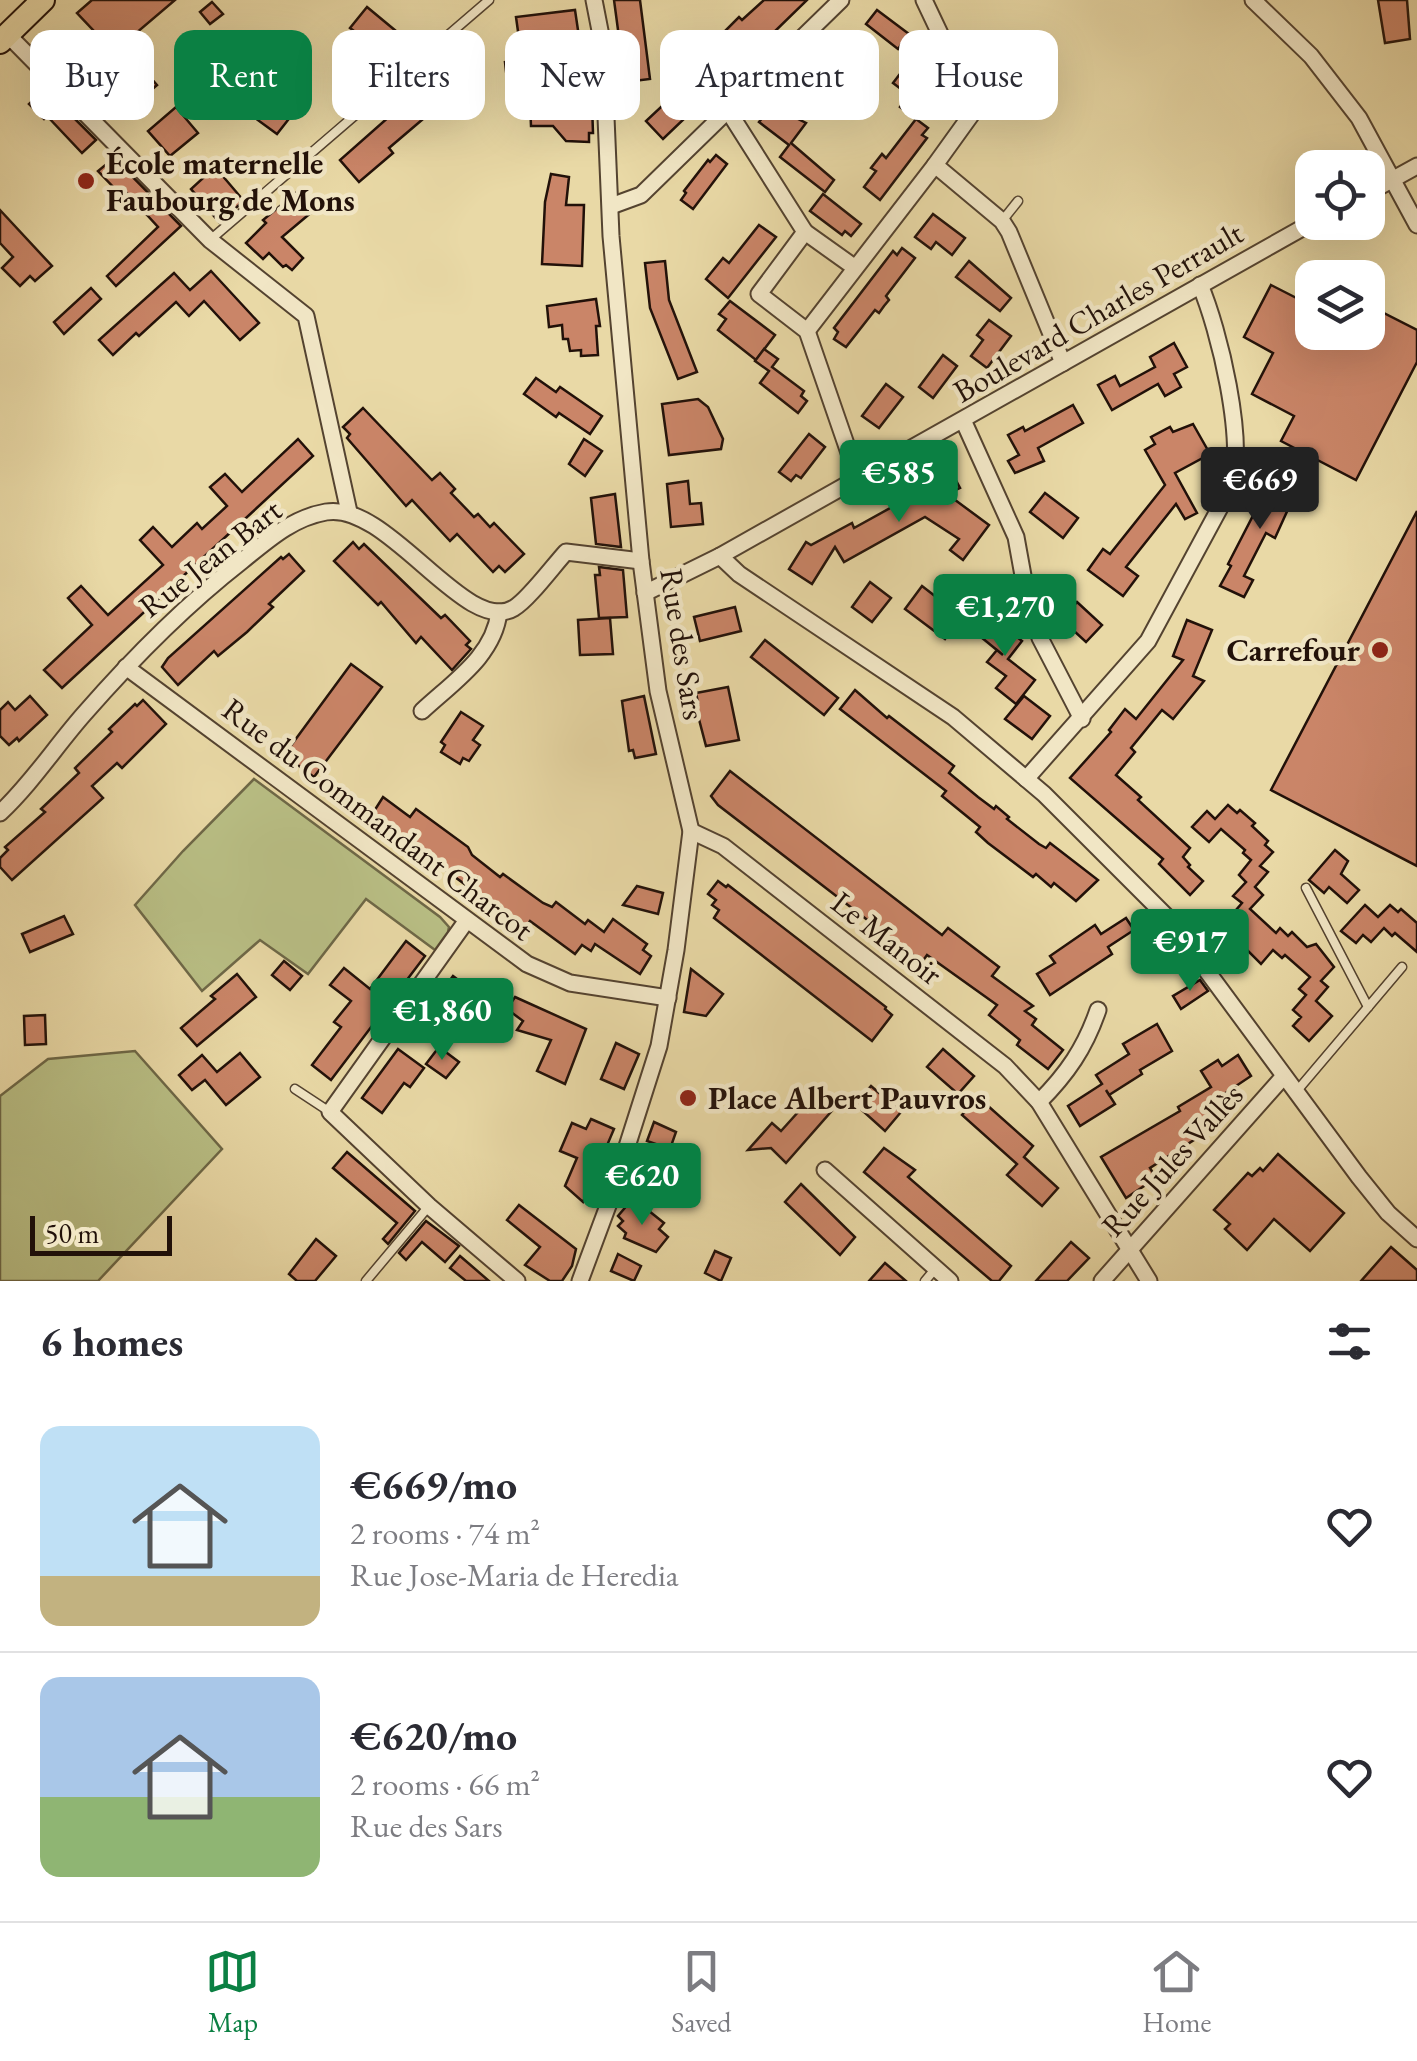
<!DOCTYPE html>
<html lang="en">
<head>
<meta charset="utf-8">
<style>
	:root { --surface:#fff; --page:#f7f7f7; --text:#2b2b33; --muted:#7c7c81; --line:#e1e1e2; --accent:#0b8043 }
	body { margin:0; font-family:"EB Garamond",serif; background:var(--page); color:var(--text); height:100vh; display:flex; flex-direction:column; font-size:38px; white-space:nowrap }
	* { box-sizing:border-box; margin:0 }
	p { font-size:32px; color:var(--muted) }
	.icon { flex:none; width:55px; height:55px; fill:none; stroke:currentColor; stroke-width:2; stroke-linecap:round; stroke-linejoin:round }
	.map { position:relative; height:1281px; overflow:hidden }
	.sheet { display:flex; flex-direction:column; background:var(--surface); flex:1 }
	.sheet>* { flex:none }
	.banner { position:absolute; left:30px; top:30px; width:1358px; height:90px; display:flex; gap:20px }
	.buttons { position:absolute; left:1295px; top:150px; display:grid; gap:20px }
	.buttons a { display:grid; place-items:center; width:90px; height:90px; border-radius:20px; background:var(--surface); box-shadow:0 10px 40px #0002; font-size:50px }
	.scale { position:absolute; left:30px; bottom:25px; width:142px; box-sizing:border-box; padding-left:10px; border:5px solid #221109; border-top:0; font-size:28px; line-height:35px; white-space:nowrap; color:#221109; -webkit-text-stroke:8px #f1e6c5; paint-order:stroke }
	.price { position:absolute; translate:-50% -85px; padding:0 22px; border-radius:10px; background:var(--accent); color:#fff; font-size:32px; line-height:65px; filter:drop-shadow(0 2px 5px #0008) }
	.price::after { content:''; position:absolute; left:50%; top:60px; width:30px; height:22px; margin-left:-15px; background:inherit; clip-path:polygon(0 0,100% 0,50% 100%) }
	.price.current { background:#222; color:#fff }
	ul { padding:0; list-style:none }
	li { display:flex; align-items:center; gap:30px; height:250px; padding:0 40px }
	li+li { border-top:2px solid var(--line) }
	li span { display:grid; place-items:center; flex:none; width:280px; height:200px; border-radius:20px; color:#555 }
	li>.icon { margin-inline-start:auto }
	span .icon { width:120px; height:120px; fill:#fffc; stroke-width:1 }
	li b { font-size:42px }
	h2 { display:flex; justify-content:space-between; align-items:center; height:120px; padding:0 40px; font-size:42px }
	.pill { padding:0 35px; border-radius:20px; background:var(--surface); box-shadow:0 10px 40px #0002; font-size:35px; line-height:90px }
	.pill.current { background:var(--accent); color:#fff }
	.dock { display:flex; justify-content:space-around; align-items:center; height:140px; border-top:2px solid var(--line); background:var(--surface); font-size:28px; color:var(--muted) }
	.dock a { display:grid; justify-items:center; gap:5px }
	.dock .current { color:var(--accent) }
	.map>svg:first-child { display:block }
</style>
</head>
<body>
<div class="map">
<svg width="1417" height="1281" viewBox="0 0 1417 1281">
	<rect width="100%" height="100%" fill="#e9d9a6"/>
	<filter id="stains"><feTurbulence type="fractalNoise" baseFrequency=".002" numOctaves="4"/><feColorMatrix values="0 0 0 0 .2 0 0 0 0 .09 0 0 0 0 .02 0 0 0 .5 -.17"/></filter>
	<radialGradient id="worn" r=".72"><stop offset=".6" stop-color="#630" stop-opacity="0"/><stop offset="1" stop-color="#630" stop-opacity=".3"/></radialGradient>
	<g fill="#b9bf85" stroke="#6e6847" stroke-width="2.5">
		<path d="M254 779 440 917 449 927 448 932 435 950 366 899 308 974 260 940 202 991 135 905 183 851Z"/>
		<path d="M135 1051 222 1149 98 1281H0V1096L48 1059Z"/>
	</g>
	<g fill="#ca8568" stroke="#221109" stroke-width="2.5">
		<path d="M92 0H175L129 39 151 63 144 70 157 85 135 104 112 79 127 66 77 13Z"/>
		<path d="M614 0H640L650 79 625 82Z"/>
		<path d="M764 0H807L767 39 760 33 749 43 724 68 730 75 663 139 646 121 720 52 712 44 739 17 742 20Z"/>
		<path d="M1378 0H1407L1410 39 1385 43Z"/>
		<path d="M212 2 223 14 210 24 200 12Z"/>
		<path d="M367 7 408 41 397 54 391 50 382 61 354 39 358 34 350 28Z"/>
		<path d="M575 10 582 57 590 56 591 73 566 75 572 103 592 104 593 133H589V142L566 141 553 126H531L530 102 522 104 515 79 507 80 505 62 522 60 516 17Z"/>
		<path d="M877 10 909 34 898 49 866 24Z"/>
		<path d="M42 36 72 67 78 63 88 75 84 79 93 88 84 97 33 45Z"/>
		<path d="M834 43 846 52 811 98 799 89 804 82 800 78 824 47 828 50Z"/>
		<path d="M906 66 937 91 916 119 900 107 909 95 893 83Z"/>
		<path d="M225 70 288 120 277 134 211 86Z"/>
		<path d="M457 71 464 96 416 110 423 119 389 148 393 153 359 182 340 160 425 85 424 81Z"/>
		<path d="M45 89 96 140 82 153 47 116 44 119 29 104Z"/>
		<path d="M772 106 806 123 791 143 834 180 825 192 780 157 789 145 759 122Z"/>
		<path d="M176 107 198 133 170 156 148 131Z"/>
		<path d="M916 119 928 128 922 135 927 138 880 200 864 187 876 171 871 168 882 154 886 158Z"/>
		<path d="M716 155 727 164 693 209 681 200 686 193 684 191 708 160 710 162Z"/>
		<path d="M114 158 181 226 116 286 107 276 158 227 124 190 120 194 98 171Z"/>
		<path d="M215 167 244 201 219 222 191 189Z"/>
		<path d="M551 174 569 177 566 205H584L582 266 542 264 545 202Z"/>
		<path d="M297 192 313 211 282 237 303 258 292 270 286 265 283 267 269 253 263 259 246 243 266 223 263 220Z"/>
		<path d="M823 194 861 224 851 236 845 231 842 235 810 211Z"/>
		<path d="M0 210 52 266 35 281 30 276 20 286 2 268 13 257 0 243Z"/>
		<path d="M933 214 965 238 952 255 936 242 931 249 915 237Z"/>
		<path d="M759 225 776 237 728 298 706 279 723 258 729 263Z"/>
		<path d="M902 248 915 258 886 296 889 300 884 306 879 313 875 310 846 347 834 339 838 332 834 328 893 251 897 255Z"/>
		<path d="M665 261 669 300 697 372 678 379 650 308 645 263Z"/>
		<path d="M969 261 1011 298 1000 311 956 277Z"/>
		<path d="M211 271 259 323 240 340 204 301 189 316 176 302 139 336 136 333 113 355 99 340 174 273 190 290Z"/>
		<path d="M1271 285 1312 306V332H1368V305L1417 330V362L1356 480 1281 441 1294 416 1252 394 1273 353 1244 337Z"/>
		<path d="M91 288 101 299 64 334 54 322Z"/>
		<path d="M596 299 600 326H596L598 355 581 356V350L570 351 568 339H563L562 325 549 327 547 306Z"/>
		<path d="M730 301 775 335 756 360 718 330 726 319 719 314Z"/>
		<path d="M989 320 1011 336 987 368 971 356 983 340 977 335Z"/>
		<path d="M1174 343 1187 367 1174 374 1181 387 1165 396 1158 384 1112 410 1098 385 1115 376 1120 386 1155 367 1150 357Z"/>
		<path d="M764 349 778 359 772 367 804 391 801 396 807 401 798 413 760 383 769 371 755 361Z"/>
		<path d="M943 355 957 366 933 398 919 387Z"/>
		<path d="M536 378 556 392 560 387 602 416 590 434 559 413 556 417 524 394Z"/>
		<path d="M886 384 903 397 879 428 862 416Z"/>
		<path d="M698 399 708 407 723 439 721 449 669 455 662 404Z"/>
		<path d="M1073 405 1083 423 1038 448 1044 461 1015 473 1008 461 1019 455 1008 435 1023 427 1025 431Z"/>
		<path d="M363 408 432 480 440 473 455 489 451 493 474 517 478 514 490 527 494 523 524 554 505 572 499 566 493 572 457 534 450 541 412 500 406 506 347 438 350 434 343 427Z"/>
		<path d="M1193 424 1210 454 1175 473 1197 513 1185 519 1176 504 1126 567 1138 576 1123 596 1088 570 1103 549 1110 554 1165 485 1145 450 1155 444 1151 437 1170 427 1173 432Z"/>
		<path d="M809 434 825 447 801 478 796 475 791 481 779 472Z"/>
		<path d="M298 439 313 456 62 688 44 670 92 625 68 598 81 586 108 615 163 565 140 540 153 527 172 547 197 523 202 529 227 506 210 487 225 474 242 492Z"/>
		<path d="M584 439 602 451 585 476 569 464Z"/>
		<path d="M945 460 960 488 947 494 989 525 963 560 950 550 959 539 925 517 844 562 835 547 812 584 789 569 806 542 811 545 852 523 854 528 930 486 922 472Z"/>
		<path d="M1275 473 1299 485 1275 538 1266 533 1244 576 1253 580 1244 597 1220 586 1231 566 1228 564Z"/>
		<path d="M688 481 690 504 701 503 703 524 671 527 667 484Z"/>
		<path d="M1045 493 1078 518 1063 538 1030 512Z"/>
		<path d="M615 494 621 547 596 544 591 498Z"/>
		<path d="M1417 511V866L1271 790Z"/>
		<path d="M353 542 359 549 364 544 441 618 445 615 470 641 466 645 471 649 452 670 421 637 416 643 381 602 378 605 334 561Z"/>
		<path d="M289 554 304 571 269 604 273 607 247 632 218 656 214 651 178 685 162 667 168 658 281 557 283 559Z"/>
		<path d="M599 567 623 570 627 617 599 618 595 575H600Z"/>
		<path d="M870 582 891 598 872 622 852 607Z"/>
		<path d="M922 586 962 617 945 639 905 609Z"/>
		<path d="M1077 602 1102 625 1086 642 1062 620Z"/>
		<path d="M735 607 741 631 700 641 694 617Z"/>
		<path d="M989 615 1022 641 1008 659 1035 680 1016 704 996 688 1006 676 987 662 997 650 1003 655 976 633Z"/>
		<path d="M610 618 613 654 580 655 578 620Z"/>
		<path d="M1187 620 1212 630 1193 676 1204 681 1173 719 1162 710 1131 748 1135 752 1116 775 1141 797 1138 800 1190 848 1183 857 1190 865 1188 867 1203 881 1190 895 1159 864 1163 859 1070 778 1111 732 1109 730 1125 709 1136 719 1183 660 1173 656Z"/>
		<path d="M765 640 838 698 824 715 751 657Z"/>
		<path d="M351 664 382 687 314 777 284 755Z"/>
		<path d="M728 687 739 740 706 746 695 704 698 703 696 693Z"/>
		<path d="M855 690 887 718 889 716 954 766 949 773 978 797 994 809 996 806 1009 817 1007 819 1039 844 1046 848 1050 843 1098 880 1076 901 1054 883 1051 887 1036 874 1033 877 988 843 976 832 980 827 942 796 946 791 840 709Z"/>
		<path d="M30 696 47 715 19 741 17 738 9 745 0 736V710L8 702 15 710Z"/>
		<path d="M644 696 656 754 635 758 633 750 629 751 622 701Z"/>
		<path d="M1024 696 1050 716 1032 739 1005 719Z"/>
		<path d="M143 700 166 724 122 768 117 763 92 786 103 798 12 880 0 867V858L8 850 5 847 45 812 41 809 79 773 75 768 112 732 109 729 135 704 137 706Z"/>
		<path d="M461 712 483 726 473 740 480 745 469 761 463 758 460 764 441 752 445 745 441 742Z"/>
		<path d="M730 771 942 935 948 928 999 967 992 976 1033 1006 1025 1011 1036 1019 1032 1025 1063 1050 1048 1069 1017 1045 1020 1040 989 1015 997 1005 927 955 922 962 718 805 711 796Z"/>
		<path d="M383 797 410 817 416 809 468 847 472 855 500 877 503 874 543 903 552 907 556 902 585 924 588 920 604 932 613 919 647 944 643 950 651 956 640 974 595 944 591 951 582 945 575 954 530 921 525 928 371 816Z"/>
		<path d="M1228 805 1237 813 1240 810 1255 823 1252 826 1268 841 1265 845 1273 852 1260 866 1268 872 1255 887 1263 895 1250 909 1276 933 1280 928 1288 936 1292 932 1307 947 1316 944 1334 967 1321 981 1328 987 1316 1001 1332 1016 1309 1041 1293 1026 1301 1017 1293 1010 1306 995 1299 989 1310 977 1285 955 1282 958 1273 950 1261 964 1229 932 1237 924 1230 917 1242 903 1233 896 1246 882 1239 875 1251 860 1243 853 1245 850 1221 829 1209 842 1192 827 1207 811 1215 819Z"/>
		<path d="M1335 850 1348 861 1341 874 1359 890 1347 903 1329 887 1324 893 1309 880Z"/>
		<path d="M718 881 726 887 728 885 886 1007 885 1009 892 1015 872 1041 714 918 719 910 712 905 716 900 708 894Z"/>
		<path d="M637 886 663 893 658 914 623 905Z"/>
		<path d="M1365 905 1378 917 1390 905 1398 912 1401 909 1417 923V952L1395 933 1392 936 1384 928 1371 942 1363 935 1356 943 1341 931Z"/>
		<path d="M64 916 73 934 30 952 22 934Z"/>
		<path d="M1126 918 1134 930 1108 947 1112 954 1050 995 1037 974 1055 963 1050 956 1095 925 1101 934Z"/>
		<path d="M406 941 425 956 331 1080 312 1065 341 1027 334 1022 351 1001 330 985 344 968 370 989Z"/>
		<path d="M284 961 302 976 290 990 272 975Z"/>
		<path d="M691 969 723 994 706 1016 684 1012Z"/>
		<path d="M237 974 256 997 197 1046 181 1028 215 999 211 996Z"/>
		<path d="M453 976 473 991 436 1040 417 1025Z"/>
		<path d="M1200 980 1208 991 1181 1009 1173 996Z"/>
		<path d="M515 997 586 1029 565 1084 537 1071 551 1040 517 1030 523 1021 507 1009Z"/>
		<path d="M45 1015 46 1044 25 1045 24 1016Z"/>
		<path d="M1157 1024 1172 1051 1140 1070 1142 1074 1109 1095 1106 1090 1115 1104 1080 1126 1068 1106 1102 1084 1096 1075 1129 1054 1123 1044Z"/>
		<path d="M616 1043 639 1054 624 1089 601 1079Z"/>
		<path d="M439 1047 459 1062 446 1078 426 1064Z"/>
		<path d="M398 1049 424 1068 410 1087 404 1083 382 1113 362 1098Z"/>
		<path d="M943 1049 974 1076 958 1094 927 1067Z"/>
		<path d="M240 1053 260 1077 226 1105 205 1080 192 1090 179 1075 202 1055 217 1072Z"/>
		<path d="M1238 1055 1251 1076 1218 1098 1224 1107 1191 1128 1197 1138 1150 1168 1156 1178 1126 1198 1101 1157 1180 1111 1178 1107 1211 1087 1201 1071 1218 1060 1222 1066Z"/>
		<path d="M871 1086 901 1112 885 1131 855 1104Z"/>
		<path d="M818 1090 836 1106 786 1163 771 1148 748 1150 772 1123 781 1131Z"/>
		<path d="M978 1097 1033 1146 1024 1157 1058 1188 1042 1206 1007 1175 1017 1164 962 1115Z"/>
		<path d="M591 1119 614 1129 583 1202 565 1186 577 1158 560 1151 572 1123 586 1129Z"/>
		<path d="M654 1122 676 1132 670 1149 647 1141Z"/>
		<path d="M884 1148 915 1170 908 1177 1011 1266 999 1281H992L864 1172Z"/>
		<path d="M347 1152 415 1211 388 1244 383 1239 397 1223 333 1168Z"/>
		<path d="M1278 1154 1344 1213 1310 1251 1274 1219 1247 1250 1225 1229 1230 1224 1214 1210 1248 1173 1252 1176 1260 1168 1263 1171Z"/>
		<path d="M801 1184 855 1237 840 1255 785 1202Z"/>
		<path d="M629 1203 644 1216 649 1211 664 1223 659 1229 668 1237 656 1252 624 1238 626 1233 618 1226 623 1221 618 1216Z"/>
		<path d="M519 1205 576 1249 572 1266 562 1281H550L525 1265 540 1247 507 1220Z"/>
		<path d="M426 1221 459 1246 445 1262 422 1242 406 1260 399 1253Z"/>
		<path d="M316 1239 336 1256 315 1281H297L289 1274Z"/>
		<path d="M1071 1242 1089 1258 1067 1281H1036Z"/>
		<path d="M1391 1247 1417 1270V1281H1361Z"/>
		<path d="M715 1251 731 1258 721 1281 705 1273Z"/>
		<path d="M618 1254 641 1266 634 1281 611 1271Z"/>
		<path d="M460 1256 467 1262 489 1281H466L450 1268Z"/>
		<path d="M885 1263 906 1281H869Z"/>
	</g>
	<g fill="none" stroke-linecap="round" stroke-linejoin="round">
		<defs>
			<g id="lane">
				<path d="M1002 221 1018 201"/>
				<path d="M210 240 489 0"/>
				<path d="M1306 888 1368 1007"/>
				<path d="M295 1089 330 1112"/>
				<path d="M1296 1092 1402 967"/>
				<path d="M366 1281 429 1206"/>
				<path d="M925 1281 936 1268"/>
			</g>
			<g id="street">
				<path d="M924 0 969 95 971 115 935 165 1002 221 1009 232 1063 363"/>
				<path d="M1253 0 1311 56 1359 118 1417 225"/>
				<path d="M7 34 210 240 306 316 349 512"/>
				<path d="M727 109 805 232 759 294 807 331 857 476"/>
				<path d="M1368 193 1417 166"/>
				<path d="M611 206 641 195 841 0"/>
				<path d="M805 232 854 267"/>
				<path d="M807 331 935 165"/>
				<path d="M963 420 1016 537 1026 592 1040 638 1082 719"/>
				<path d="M720 556 739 574 953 717 1044 794 1167 917 1359 1177 1388 1213 1417 1239"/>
				<path d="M645 593 720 556 1313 222"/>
				<path d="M126 667 527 964 570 983 668 998"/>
				<path d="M422 711C453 682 494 656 499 612"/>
				<path d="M1026 779 1148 641 1231 487C1246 441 1219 329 1200 285"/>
				<path d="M0 813C32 783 55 747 84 714 133 658 183 607 242 561 268 540 292 518 326 512 388 501 466 637 514 608 528 600 554 565 566 552L641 561"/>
				<path d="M691 831 723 846 1005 1066 1039 1102 1149 1281"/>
				<path d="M467 920 330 1112 429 1206 517 1281"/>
				<path d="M1039 1102C1067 1074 1085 1048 1098 1010"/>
				<path d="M825 1170 950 1281"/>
				<path d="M580 1281 609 1203 659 1046 676 950 691 831 658 691 641 561 611 236 603 46 594 0"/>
				<path d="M1102 1281 1284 1076"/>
			</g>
			<path id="primary" d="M0 42 43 0"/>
		</defs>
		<use href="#lane" stroke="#544330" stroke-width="11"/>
		<use href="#street" stroke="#544330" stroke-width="19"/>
		<use href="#primary" stroke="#221109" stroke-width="26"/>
		<use href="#lane" stroke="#f1e6c5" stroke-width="8"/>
		<use href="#street" stroke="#f1e6c5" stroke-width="15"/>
		<use href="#primary" stroke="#e9d9a6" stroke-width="22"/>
	</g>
	<g fill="#8f2418" stroke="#f1e6c5" stroke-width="4">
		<circle cx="86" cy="181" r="10"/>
		<circle cx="1380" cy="650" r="10"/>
		<circle cx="688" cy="1098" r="10"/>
	</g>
	<g text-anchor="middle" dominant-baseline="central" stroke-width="9" stroke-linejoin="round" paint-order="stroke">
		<g font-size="32" font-weight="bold" fill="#221109" stroke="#f1e6c5" text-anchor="start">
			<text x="106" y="163">École maternelle<tspan x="106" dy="37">Faubourg de Mons</tspan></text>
			<text x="1360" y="650" text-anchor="end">Carrefour</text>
			<text x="708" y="1098">Place Albert Pauvros</text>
		</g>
		<g font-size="32" fill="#221109" stroke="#f1e6c5">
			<text transform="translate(1098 312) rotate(-30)">Boulevard Charles Perrault</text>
			<text transform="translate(210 558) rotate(-38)">Rue Jean Bart</text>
			<text transform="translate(683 644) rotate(81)">Rue des Sars</text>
			<text transform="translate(378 819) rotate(37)">Rue du Commandant Charcot</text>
			<text transform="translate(887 938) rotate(38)">Le Manoir</text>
			<text transform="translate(1172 1160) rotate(-48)">Rue Jules Vallès</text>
		</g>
	</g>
	<rect width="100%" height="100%" filter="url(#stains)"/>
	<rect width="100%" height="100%" fill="url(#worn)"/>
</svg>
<div class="buttons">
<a><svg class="icon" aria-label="locate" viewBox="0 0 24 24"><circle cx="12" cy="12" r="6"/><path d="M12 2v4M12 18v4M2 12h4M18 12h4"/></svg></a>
<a><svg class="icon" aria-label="layers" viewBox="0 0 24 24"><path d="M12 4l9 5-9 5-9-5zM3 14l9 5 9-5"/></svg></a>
</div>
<div class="scale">50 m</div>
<b class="price" style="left:899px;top:525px">€585</b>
<b class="price current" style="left:1260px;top:532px">€669</b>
<b class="price" style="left:1005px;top:659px">€1,270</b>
<b class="price" style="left:1190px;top:994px">€917</b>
<b class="price" style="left:442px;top:1063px">€1,860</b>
<b class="price" style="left:642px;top:1228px">€620</b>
<div class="banner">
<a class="pill">Buy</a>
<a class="pill current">Rent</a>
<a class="pill">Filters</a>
<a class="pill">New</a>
<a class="pill">Apartment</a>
<a class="pill">House</a>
</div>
</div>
<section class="sheet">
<h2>6 homes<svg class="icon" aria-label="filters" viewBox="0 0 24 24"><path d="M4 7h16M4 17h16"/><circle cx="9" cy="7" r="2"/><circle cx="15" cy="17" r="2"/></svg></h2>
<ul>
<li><span style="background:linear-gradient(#bfe0f5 75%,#c2b280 0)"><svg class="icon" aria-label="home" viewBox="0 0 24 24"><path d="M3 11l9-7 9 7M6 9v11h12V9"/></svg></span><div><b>€669/mo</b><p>2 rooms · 74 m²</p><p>Rue Jose-Maria de Heredia</p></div><svg class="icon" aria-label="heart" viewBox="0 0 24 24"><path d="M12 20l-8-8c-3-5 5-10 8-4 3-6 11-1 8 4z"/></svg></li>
<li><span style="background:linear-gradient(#a9c7e8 60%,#8fb573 0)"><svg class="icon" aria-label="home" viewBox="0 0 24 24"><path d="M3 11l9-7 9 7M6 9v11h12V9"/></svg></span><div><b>€620/mo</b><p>2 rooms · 66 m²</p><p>Rue des Sars</p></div><svg class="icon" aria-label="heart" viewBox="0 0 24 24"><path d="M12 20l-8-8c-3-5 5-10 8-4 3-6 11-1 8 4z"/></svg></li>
</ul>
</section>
<nav class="dock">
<a class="current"><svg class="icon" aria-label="map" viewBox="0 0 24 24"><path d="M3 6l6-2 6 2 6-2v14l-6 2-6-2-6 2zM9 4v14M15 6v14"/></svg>Map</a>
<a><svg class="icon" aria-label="saved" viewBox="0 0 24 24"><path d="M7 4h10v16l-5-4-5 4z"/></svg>Saved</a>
<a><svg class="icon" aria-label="home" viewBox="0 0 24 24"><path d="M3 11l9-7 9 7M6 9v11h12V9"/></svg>Home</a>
</nav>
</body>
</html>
